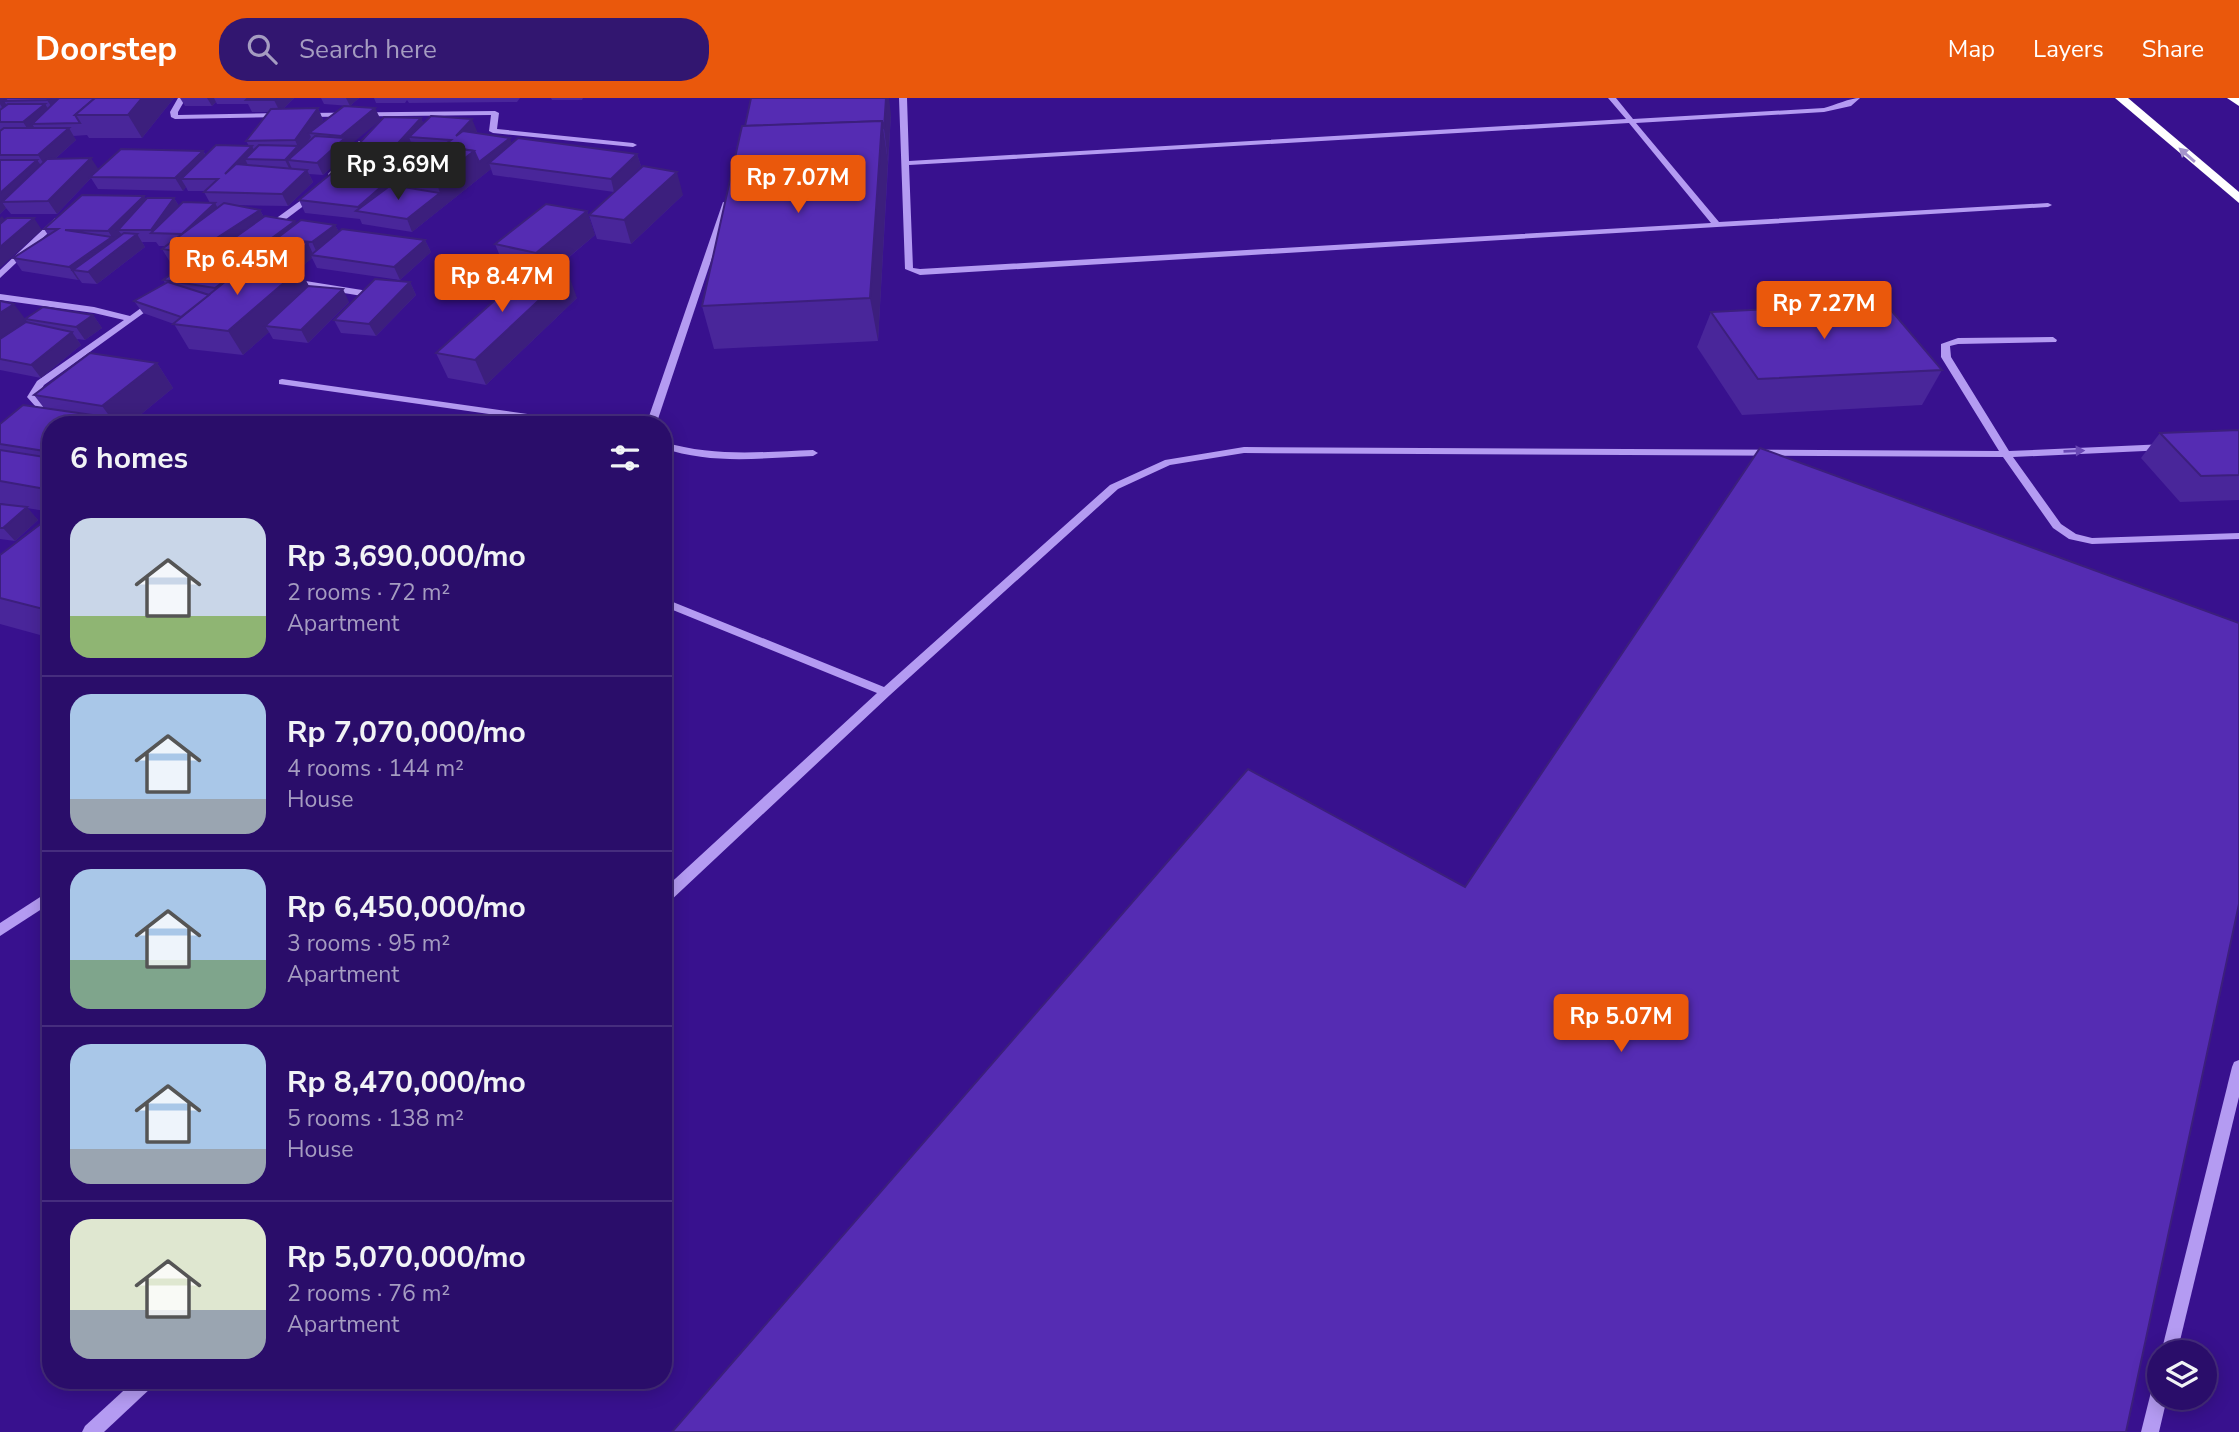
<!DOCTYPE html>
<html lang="en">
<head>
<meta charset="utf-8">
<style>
	:root { --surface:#2a0d6a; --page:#321670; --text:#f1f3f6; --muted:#a59cc1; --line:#462d7e; --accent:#ea580c }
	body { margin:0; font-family:"Nunito Sans",sans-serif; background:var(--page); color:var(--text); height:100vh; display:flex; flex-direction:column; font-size:26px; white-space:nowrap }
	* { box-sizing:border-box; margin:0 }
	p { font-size:23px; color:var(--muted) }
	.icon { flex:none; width:38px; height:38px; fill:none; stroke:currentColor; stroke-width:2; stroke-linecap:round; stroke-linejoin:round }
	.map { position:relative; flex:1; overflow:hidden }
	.side { position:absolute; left:42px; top:318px; width:630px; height:973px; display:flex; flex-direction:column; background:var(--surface); border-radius:28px; box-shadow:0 4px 18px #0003,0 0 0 2px var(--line) }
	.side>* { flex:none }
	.controls { position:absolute; left:2147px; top:1242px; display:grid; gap:14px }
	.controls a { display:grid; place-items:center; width:70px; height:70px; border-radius:50%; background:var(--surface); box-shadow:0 4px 18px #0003,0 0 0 2px var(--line); font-size:35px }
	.price { position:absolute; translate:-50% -60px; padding:0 16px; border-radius:7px; background:var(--accent); color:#fff; font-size:23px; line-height:46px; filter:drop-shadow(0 2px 4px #0008) }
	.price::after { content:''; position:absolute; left:50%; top:42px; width:21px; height:16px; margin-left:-10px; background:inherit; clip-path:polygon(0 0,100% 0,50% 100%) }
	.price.active { background:#222; color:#fff }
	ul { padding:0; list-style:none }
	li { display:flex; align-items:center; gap:21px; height:175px; padding:0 28px }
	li+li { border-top:2px solid var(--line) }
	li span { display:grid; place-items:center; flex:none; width:196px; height:140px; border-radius:21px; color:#555 }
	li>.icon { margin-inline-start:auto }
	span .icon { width:84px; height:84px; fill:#fffc; stroke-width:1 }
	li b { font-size:30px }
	h2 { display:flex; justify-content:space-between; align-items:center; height:84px; padding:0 28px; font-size:30px }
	header { display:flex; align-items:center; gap:42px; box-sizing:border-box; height:98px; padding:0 35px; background:var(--accent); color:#fff }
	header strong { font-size:33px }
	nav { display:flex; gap:38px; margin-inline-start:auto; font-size:24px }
	.search { width:490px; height:63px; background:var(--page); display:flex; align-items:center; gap:18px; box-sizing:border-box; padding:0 24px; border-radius:28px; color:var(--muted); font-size:26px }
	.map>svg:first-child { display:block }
</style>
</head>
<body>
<header>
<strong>Doorstep</strong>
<div class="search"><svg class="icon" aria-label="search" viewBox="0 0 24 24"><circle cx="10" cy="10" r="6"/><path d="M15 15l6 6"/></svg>Search here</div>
<nav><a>Map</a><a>Layers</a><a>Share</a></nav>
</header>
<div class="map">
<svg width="2239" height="1334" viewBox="0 0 2239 1334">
	<rect width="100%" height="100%" fill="#38118e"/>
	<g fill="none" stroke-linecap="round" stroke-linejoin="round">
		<g fill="#b49bf2" fill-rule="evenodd">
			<path d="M178 0H186L178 14V17L282 15 286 17 282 19 175 21 171 19 170 14Z"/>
			<path d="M899 0H907L909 63 1626 21 1608 0H1616L1633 21 1824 10C1835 7 1850 0 1860 0L1851 8 1824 14 1636 25 1719 124 2048 105 2052 107 2048 109 920 177 905 171ZM1629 25 1711 125 920 171 913 170 909 67Z"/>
			<path d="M495 13 499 15 497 31 633 45 637 47 633 49 493 35 489 33 491 17 307 19 303 17 307 15Z"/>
			<path d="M359 43 366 45 334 80H328V76Z"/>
			<path d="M311 95 318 97 273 131H267V127Z"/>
			<path d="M723 104 730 106 656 327H646Z"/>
			<path d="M55 120 62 122 0 180V172Z"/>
			<path d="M293 181 362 192 366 195 362 198 290 186 289 184Z"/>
			<path d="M0 196 94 209 130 218 152 202 159 204 44 287 37 299 46 309 29 322 24 319 36 309 27 299 37 283 124 222 94 215 0 202Z"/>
			<path d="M2053 239 2057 242 2056 244 1958 246 1950 248 1951 259 2009 353 2166 346 2171 349 2166 352 2013 359 2061 426 2076 436 2092 440 2239 435V441L2092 446 2069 441 2053 430 2003 359 1244 355 1170 367 1118 391 890 597 668 805 663 807V792L877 595 663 508V500L884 589 1110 387 1165 362 1244 349 1999 353 1941 259V246L1958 240Z"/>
			<path d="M282 281 584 324 589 327H565L279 286V282Z"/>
			<path d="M663 344C715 359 760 354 813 352L818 355 813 358C763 360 711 367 663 350Z"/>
			<path d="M51 792V805L0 838V825Z"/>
			<path d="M2239 962V999L2177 1255H2161L2232 969 2234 964Z"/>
			<path d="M134 1283H155L152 1289 104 1334H82L85 1328Z"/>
			<path d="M2160 1286V1300H2167L2159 1334H2141L2151 1294 2154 1288Z"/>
		</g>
		<g fill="#fff" fill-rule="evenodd">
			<path d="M2115 0H2128L2239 94V105Z"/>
			<path d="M2227 0H2239V8Z"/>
		</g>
	</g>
	<g fill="#49269a" fill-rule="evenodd">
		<path d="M0 0H174L142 40H89L87 37 73 38 76 42 55 61 99 72 203 53 206 57 249 48 246 43 269 14H252L248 6H217L216 4 212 8H185L180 0H294L283 11 318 10 323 22 320 26 344 8 349 48 350 52 323 77 309 76 313 84 288 108 232 107 260 112 264 119 296 125 335 127 339 134 425 142 431 154 400 182 317 170 312 160 299 171 309 188 349 204 308 245 273 241 269 234 243 257 189 251 174 226 143 215 134 203 165 185 163 182 186 166 170 164 162 151 166 148H159L156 144H142L145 149 97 186 82 185 79 181 78 182 22 173 13 160 48 137 44 131 144 98 146 101 174 100 179 108 210 105 204 94 205 93H188L186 89 183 93 98 91 91 80 57 116H11L6 110 0 116ZM216 158 219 165 208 163Z"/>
		<path d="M321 0H359L350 8 324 6Z"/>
		<path d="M374 0H520L517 4 409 5 407 2 405 5H376Z"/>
		<path d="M551 0H583L582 2H552Z"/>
		<path d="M891 16 878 243 714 251 702 208Z"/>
		<path d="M421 20 423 25 477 33 475 35 512 45 637 56 641 68 614 94 493 77 491 71 412 134 362 126 360 121 305 115 299 102 353 58 351 54Z"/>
		<path d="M683 97 631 146 597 141 589 117Z"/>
		<path d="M587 113 595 137 553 173 577 200 486 287 448 280 436 255 500 198 484 196 478 183 502 163 495 146Z"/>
		<path d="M410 184 416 197 376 238 341 235 334 222Z"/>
		<path d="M0 203 25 221 93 217 102 230 85 242 77 241 81 247 41 280 0 272Z"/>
		<path d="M1711 214 1942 272 1922 307 1742 317 1697 249Z"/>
		<path d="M157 265 173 290 128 327H51V414L27 410 38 422 15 443 0 441V406L21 409 0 405V326L44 310 34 297Z"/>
		<path d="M2239 332V402L2180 404 2141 360 2160 335Z"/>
		<path d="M51 418V540L0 526V457Z"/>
	</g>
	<g fill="#3c1f7d">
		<path d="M0 0H22L4 3 10 12 6 16 0 6Z"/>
		<path d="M50 0H71L55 14 47 2Z"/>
		<path d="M142 0H174L142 40 128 17Z"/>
		<path d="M207 0H214L216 4 212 8Z"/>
		<path d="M276 0H294L280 14 274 2Z"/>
		<path d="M346 0H359L350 8Z"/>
		<path d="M886 0H889L891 16 888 64 884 31Z"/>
		<path d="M45 6 53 18 32 26 36 32 31 36 23 24Z"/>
		<path d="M318 10 323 22 314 35H309L311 39 301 53 288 62 293 73 291 74 285 62 298 49 295 42Z"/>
		<path d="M375 10 381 22 349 48 350 52 323 77 317 65 343 41 341 38Z"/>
		<path d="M421 20 426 32 409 39 412 47 392 56 396 65 394 67 389 55Z"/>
		<path d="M472 21 477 33 461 50 456 38Z"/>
		<path d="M882 23 888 64 878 243 870 200Z"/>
		<path d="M69 30 76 42 46 69 38 57Z"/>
		<path d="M510 40 514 52 489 65 491 71 412 134 407 121 440 95 436 83 474 53Z"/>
		<path d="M252 48 258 60 245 61 249 69 225 76Z"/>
		<path d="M203 53 210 65 181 81 186 89 183 93 175 80Z"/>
		<path d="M637 56 641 68 614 94 611 81Z"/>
		<path d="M91 60 99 72 90 79 91 80 57 116 48 103Z"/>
		<path d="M37 62 46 74 2 104 6 110 0 116V95Z"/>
		<path d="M307 72 313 84 288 108 282 96Z"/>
		<path d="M677 74 683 97 631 146 624 122Z"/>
		<path d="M389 82 395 95 361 114 358 109Z"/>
		<path d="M144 98 151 110 118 132 123 138 116 145 108 133Z"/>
		<path d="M174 100 182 113 153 136 151 132Z"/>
		<path d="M215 105 222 118 182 136Z"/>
		<path d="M260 112 267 125 213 155 216 158 200 169 192 156Z"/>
		<path d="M587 113 595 137 545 179 536 155Z"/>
		<path d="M2 118 11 130 0 141V120Z"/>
		<path d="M34 120 42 132 0 170V149Z"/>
		<path d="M295 123 301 135 256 156 261 166 252 173 245 160Z"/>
		<path d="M335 127 342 139 318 157 312 144Z"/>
		<path d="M137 136 145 149 97 186 88 174 73 172 79 181 78 182 69 169 112 139 119 150Z"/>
		<path d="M425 142 431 154 400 182 394 169Z"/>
		<path d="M308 145 314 158 311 157 312 160 297 173 291 160Z"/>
		<path d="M529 167 534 180 513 200 508 187Z"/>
		<path d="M300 171 313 196 265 228 269 234 243 257 228 233Z"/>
		<path d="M568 175 577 200 486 287 475 262Z"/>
		<path d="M410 184 416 197 376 238 369 226Z"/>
		<path d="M343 191 349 204 308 245 301 232Z"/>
		<path d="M14 206 32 230 0 253V215Z"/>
		<path d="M93 217 102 230 85 242 76 229Z"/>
		<path d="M72 234 81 247 41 280 31 267Z"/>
		<path d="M157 265 173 290 128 327H116L102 308Z"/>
		<path d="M106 319 113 327H97Z"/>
		<path d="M27 409 38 422 15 443 3 430Z"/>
	</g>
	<g fill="#552cb3" stroke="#3c1f7d" stroke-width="2">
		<path d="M7 0H50L47 2 4 3Z"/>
		<path d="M59 0H95L75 17 80 25H79L32 26Z"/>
		<path d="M95 0H142L128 17H75Z"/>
		<path d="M248 0H276L274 2H246Z"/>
		<path d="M751 0H886L884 31 882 23 745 28Z"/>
		<path d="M8 6H45L23 24H0V12Z"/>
		<path d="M344 8 375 10 341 38 309 35Z"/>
		<path d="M318 10 295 42 246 43 271 11Z"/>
		<path d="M431 18 472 21 456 38 463 33 510 40 479 64 474 53 443 48 451 42 409 39Z"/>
		<path d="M384 19 421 20 389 55 351 54Z"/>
		<path d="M882 23 870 200 702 208 742 28Z"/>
		<path d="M4 30H69L38 57H0V33Z"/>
		<path d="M315 38 345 40 317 65 288 62Z"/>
		<path d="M518 40 637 56 611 81 489 65Z"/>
		<path d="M404 44 426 46 410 58 392 56Z"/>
		<path d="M426 46 474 53 436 83 386 75Z"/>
		<path d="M216 47 252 48 225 76 236 66 307 72 282 96 204 94 218 81H181Z"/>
		<path d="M259 47 298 48 285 62 245 61Z"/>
		<path d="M121 51 203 53 175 80 90 79Z"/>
		<path d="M356 55 406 61 386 75 389 82 358 109 299 102Z"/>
		<path d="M91 60 48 103 2 104 47 61Z"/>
		<path d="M0 62H37L0 95Z"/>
		<path d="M643 68 677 74 624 122 589 117Z"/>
		<path d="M391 87 440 95 407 121 356 113Z"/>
		<path d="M82 97 144 98 108 133 65 132 112 139 69 169 13 160 58 131H44Z"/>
		<path d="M147 100H174L151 132H118Z"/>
		<path d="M183 104 215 105 182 136 151 135Z"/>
		<path d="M224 105 260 112 192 156 162 151Z"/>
		<path d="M546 106 587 113 536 155 495 146Z"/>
		<path d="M265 118 295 123 245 160 213 155Z"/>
		<path d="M7 120H34L0 149V126Z"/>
		<path d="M301 122 335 127 312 144 288 142 308 145 291 160 256 156Z"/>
		<path d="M342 131 425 142 394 169 311 157Z"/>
		<path d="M124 135 137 136 88 174 73 172Z"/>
		<path d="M193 161 243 169 215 190 163 182Z"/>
		<path d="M500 163 529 167 508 187 478 183Z"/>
		<path d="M248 165 300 171 228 233 173 226Z"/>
		<path d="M532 169 568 175 475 262 436 255Z"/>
		<path d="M375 181 410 184 369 226 334 222Z"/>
		<path d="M168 184 209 197 181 219 134 203Z"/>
		<path d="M308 188 343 191 301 232 265 228Z"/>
		<path d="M0 203 14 206 0 215Z"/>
		<path d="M1885 205 1942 272 1758 281 1711 214Z"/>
		<path d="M43 209 93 217 76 229 25 221Z"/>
		<path d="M26 224 72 234 31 267 0 261V241Z"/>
		<path d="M90 255 157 265 102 308 34 297Z"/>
		<path d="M23 307 106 319 97 327H51V354L0 346V326Z"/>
		<path d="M2239 332V377L2201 378 2160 335Z"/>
		<path d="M1760 350 2239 525V806L2126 1334H672L1248 671 1465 789Z"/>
		<path d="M0 352 51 360V392L0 383Z"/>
		<path d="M0 406 27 409 3 430H0Z"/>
		<path d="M51 418V513L0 500V457Z"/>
	</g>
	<defs><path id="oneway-solid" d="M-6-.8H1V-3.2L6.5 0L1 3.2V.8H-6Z" transform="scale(1.75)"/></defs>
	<use fill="#a594cc" href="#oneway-solid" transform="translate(2187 57) rotate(-139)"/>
	<use fill="#6a48b6" href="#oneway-solid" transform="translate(2074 353) rotate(-2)"/>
</svg>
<div class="controls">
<a><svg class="icon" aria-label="layers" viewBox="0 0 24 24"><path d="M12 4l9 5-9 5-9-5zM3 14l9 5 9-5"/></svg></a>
</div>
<b class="price active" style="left:398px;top:104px">Rp 3.69M</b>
<b class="price" style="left:798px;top:117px">Rp 7.07M</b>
<b class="price" style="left:237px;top:199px">Rp 6.45M</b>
<b class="price" style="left:502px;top:216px">Rp 8.47M</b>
<b class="price" style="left:1824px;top:243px">Rp 7.27M</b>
<b class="price" style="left:1621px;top:956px">Rp 5.07M</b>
<section class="side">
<h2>6 homes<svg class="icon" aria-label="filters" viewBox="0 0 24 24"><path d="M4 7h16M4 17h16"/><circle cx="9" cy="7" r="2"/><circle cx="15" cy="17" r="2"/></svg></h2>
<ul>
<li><span style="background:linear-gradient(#c9d6e8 70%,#8fb573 0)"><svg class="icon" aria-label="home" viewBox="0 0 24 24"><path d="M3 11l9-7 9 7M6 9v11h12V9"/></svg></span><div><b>Rp 3,690,000/mo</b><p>2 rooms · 72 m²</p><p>Apartment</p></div></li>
<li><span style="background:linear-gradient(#a9c7e8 75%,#9aa5b1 0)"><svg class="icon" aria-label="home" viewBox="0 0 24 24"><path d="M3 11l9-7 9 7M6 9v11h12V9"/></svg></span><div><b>Rp 7,070,000/mo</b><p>4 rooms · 144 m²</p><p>House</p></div></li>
<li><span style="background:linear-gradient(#a9c7e8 65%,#7fa58c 0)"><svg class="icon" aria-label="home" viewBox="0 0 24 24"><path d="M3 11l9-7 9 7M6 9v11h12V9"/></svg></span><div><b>Rp 6,450,000/mo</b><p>3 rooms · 95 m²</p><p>Apartment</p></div></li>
<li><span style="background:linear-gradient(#a9c7e8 75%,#9aa5b1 0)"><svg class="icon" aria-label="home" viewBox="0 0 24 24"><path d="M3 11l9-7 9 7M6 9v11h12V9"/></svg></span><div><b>Rp 8,470,000/mo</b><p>5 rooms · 138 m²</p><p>House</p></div></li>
<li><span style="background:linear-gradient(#dfe7d0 65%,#9aa5b1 0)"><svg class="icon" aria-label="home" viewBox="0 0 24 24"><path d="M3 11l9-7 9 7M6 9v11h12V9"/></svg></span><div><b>Rp 5,070,000/mo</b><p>2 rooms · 76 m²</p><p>Apartment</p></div></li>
</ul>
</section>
</div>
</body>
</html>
